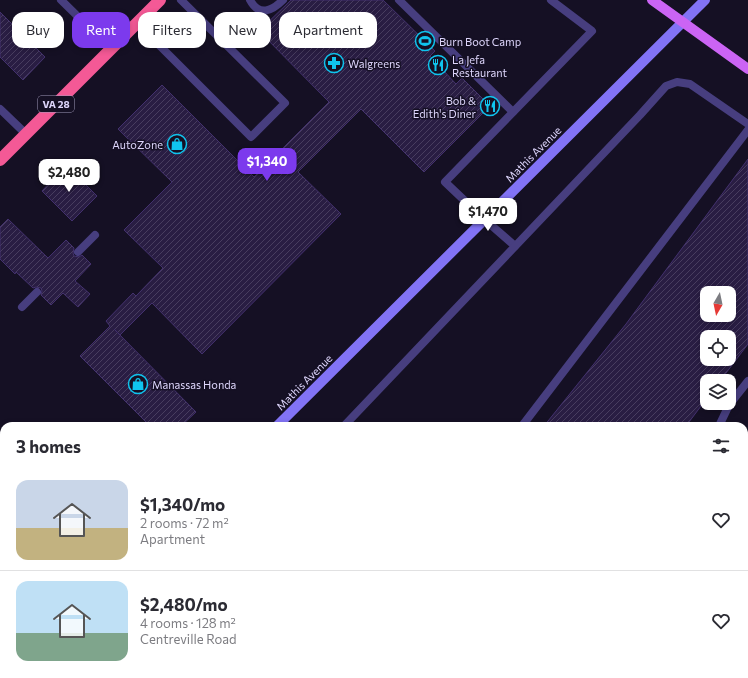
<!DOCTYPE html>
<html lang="en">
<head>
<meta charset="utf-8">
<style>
	:root { --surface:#fff; --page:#f7f7f7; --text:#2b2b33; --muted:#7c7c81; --line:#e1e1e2; --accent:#7c3aed }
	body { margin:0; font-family:Commissioner,sans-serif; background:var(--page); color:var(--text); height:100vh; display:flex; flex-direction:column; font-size:15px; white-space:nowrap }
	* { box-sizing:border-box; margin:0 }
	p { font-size:13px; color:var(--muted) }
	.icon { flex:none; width:22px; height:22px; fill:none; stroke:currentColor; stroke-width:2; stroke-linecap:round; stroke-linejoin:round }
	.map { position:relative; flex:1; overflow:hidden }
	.sheet { position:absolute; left:0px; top:422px; width:748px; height:256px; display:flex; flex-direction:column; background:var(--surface); border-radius:12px 12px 0 0; box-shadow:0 2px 6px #0003 }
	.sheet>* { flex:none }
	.banner { position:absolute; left:12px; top:12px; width:400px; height:36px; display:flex; gap:8px }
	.needle { width:26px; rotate:189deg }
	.buttons { position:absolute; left:700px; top:286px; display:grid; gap:8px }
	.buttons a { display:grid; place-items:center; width:36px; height:36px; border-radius:8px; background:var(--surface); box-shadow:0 2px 6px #0003; font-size:20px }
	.price { position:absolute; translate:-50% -34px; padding:0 9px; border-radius:8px; background:#fff; color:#222; font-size:13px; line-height:26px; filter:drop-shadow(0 1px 2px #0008) }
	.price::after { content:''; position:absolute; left:50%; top:24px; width:12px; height:9px; margin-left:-6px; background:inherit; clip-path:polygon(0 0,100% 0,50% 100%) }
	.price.selected { background:var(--accent); color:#fff }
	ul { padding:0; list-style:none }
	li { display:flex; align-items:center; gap:12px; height:100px; padding:0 16px }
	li+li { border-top:1px solid var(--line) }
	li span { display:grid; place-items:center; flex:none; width:112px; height:80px; border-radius:12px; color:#555 }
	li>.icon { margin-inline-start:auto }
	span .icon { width:48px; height:48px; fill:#fffc; stroke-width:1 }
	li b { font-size:17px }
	h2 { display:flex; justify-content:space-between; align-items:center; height:48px; padding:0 16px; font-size:17px }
	.tag { padding:0 14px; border-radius:12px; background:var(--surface); box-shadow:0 2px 6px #0003; font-size:14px; line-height:36px }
	.tag.selected { background:var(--accent); color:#fff }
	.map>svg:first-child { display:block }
</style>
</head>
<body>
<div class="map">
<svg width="748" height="678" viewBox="0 0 748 678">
	<defs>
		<pattern id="building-hatch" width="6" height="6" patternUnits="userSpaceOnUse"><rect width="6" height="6" fill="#291d43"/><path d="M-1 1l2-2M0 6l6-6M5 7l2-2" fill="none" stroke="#483d5f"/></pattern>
	</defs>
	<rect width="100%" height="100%" fill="#151024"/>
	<g fill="url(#building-hatch)" stroke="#43316e" fill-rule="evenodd">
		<path d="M291 0H383L435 51 430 56 456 84 462 78 490 106 424 172 361 109 298 172 341 214 202 354 152 303 120 335 114 329 196 412 181 426H150L80 356 110 326 106 321 133 293 136 296 163 268 124 230 172 182 118 129 162 85 254 177 329 102 259 31Z"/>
		<path d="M0 12 45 57 23 80 0 57Z"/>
		<path d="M748 159V344L720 381H707V398L686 426H544L626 324ZM707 293H729V315H707ZM707 337H729V359H707Z"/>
		<path d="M66 165 97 196 72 221 42 191Z"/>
		<path d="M8 219 48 258 66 240 74 248 73 253 74 256 79 257 82 255 91 264 75 281 90 294 78 307 63 293 51 305 41 295 42 291 41 288 36 287 33 288 16 272 15 274 0 259V227Z"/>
	</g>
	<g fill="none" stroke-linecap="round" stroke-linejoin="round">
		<g stroke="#473e7f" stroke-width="8">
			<path d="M61 0 111 49"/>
			<path d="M250 0C259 17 272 11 283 0"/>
			<path d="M399 0 513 112"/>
			<path d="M137 23 251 137 285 103 181 0"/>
			<path d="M0 109 26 134"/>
			<path d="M515 246 484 219 445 182 592 31 551 0"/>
			<path d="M78 252 95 235"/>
			<path d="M22 307 37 292"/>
			<path d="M344 426 640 115 666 86 677 82 690 84 748 124"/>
			<path d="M522 426 748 130"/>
			<path d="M719 426 729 405 748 381"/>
			<path d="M744 493 748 498"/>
			<path d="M64 674 69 678"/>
			<path d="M106 678 110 674"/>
			<path d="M329 678 332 674"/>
			<path d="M529 678 532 674"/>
		</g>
		<path stroke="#473e7f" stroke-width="10" d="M0 615 4 619"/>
		<g stroke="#8273f5" stroke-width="10">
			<path d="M277 426 705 0"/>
			<path d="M744 666 748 662"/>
			<path d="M23 678 27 674"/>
			<path d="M732 678 736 674"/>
		</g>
		<path stroke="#cb64f4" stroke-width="10" d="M652 0 748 69"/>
		<path stroke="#f45996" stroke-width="12" d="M0 160 160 0"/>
	</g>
	<defs>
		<symbol id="stadium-ring" viewBox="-11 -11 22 22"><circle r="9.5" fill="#151024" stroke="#10c4ee" stroke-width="1.5"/><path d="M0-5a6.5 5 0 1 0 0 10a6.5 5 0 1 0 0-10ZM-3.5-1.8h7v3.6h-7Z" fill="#10c4ee"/></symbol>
		<symbol id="pharmacy-ring" viewBox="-11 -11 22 22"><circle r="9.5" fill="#151024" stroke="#10c4ee" stroke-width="1.5"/><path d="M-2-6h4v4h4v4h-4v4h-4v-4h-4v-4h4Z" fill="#10c4ee"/></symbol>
		<symbol id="restaurant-ring" viewBox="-11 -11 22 22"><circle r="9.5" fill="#151024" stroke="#10c4ee" stroke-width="1.5"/><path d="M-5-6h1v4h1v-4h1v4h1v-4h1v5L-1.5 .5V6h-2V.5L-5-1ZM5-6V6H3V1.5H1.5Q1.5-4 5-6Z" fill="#10c4ee"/></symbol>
		<symbol id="shop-ring" viewBox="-11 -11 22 22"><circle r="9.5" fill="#151024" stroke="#10c4ee" stroke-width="1.5"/><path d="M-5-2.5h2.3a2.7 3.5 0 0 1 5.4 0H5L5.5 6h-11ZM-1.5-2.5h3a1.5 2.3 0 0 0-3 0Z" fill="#10c4ee"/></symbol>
	</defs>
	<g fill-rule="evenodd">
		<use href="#stadium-ring" x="414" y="30" width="22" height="22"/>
		<use href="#pharmacy-ring" x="323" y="52" width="22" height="22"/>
		<use href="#restaurant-ring" x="427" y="54" width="22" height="22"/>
		<use href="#restaurant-ring" x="479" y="95" width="22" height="22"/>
		<use href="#shop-ring" x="166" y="133" width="22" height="22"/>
		<use href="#shop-ring" x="127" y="373" width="22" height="22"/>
	</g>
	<g text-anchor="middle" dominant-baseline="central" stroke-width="3" stroke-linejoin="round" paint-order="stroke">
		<rect fill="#151024" stroke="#a29bbb" stroke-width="1" x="38" y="96" width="36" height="16" rx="3"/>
		<g font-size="10" font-weight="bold" fill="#ded6fc">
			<text x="56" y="104">VA 28</text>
		</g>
		<g font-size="11" fill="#ded6fc" stroke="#151024" text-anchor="start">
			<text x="439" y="41">Burn Boot Camp</text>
			<text x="452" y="59">La Jefa<tspan x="452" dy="13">Restaurant</tspan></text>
			<text x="348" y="63">Walgreens</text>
			<text x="476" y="100" text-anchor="end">Bob &amp;<tspan x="476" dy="13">Edith's Diner</tspan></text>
			<text x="163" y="144" text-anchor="end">AutoZone</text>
			<text x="152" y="384">Manassas Honda</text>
		</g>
		<g font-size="11" fill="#ded6fc" stroke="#151024">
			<text transform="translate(533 154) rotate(-45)">Mathis Avenue</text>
			<text transform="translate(304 382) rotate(-45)">Mathis Avenue</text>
		</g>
	</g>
</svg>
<div class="buttons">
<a><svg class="needle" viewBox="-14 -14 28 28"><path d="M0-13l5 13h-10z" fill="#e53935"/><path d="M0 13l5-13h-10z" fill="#7c7c81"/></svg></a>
<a><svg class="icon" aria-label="locate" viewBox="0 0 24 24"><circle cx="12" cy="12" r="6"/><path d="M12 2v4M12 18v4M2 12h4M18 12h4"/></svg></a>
<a><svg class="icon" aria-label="layers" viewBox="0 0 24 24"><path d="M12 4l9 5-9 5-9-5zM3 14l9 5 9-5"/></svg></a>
</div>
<b class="price selected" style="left:267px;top:182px">$1,340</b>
<b class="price" style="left:69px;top:193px">$2,480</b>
<b class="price" style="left:488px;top:232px">$1,470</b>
<div class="banner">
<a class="tag">Buy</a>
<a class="tag selected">Rent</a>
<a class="tag">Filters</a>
<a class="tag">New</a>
<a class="tag">Apartment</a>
</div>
<section class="sheet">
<h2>3 homes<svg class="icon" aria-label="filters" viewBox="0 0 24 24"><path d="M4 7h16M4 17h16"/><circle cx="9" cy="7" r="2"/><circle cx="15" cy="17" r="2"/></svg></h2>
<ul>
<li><span style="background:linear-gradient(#c9d6e8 60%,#c2b280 0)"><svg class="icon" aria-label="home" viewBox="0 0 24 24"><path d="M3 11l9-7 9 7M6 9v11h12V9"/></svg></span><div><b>$1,340/mo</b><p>2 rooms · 72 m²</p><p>Apartment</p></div><svg class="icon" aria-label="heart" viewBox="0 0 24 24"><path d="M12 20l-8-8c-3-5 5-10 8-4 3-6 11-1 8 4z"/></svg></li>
<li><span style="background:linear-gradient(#bfe0f5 65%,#7fa58c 0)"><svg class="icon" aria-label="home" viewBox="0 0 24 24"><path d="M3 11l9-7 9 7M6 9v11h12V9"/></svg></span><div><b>$2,480/mo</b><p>4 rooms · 128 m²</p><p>Centreville Road</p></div><svg class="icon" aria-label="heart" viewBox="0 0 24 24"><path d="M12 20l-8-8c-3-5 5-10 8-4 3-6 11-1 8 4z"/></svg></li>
</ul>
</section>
</div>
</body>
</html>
